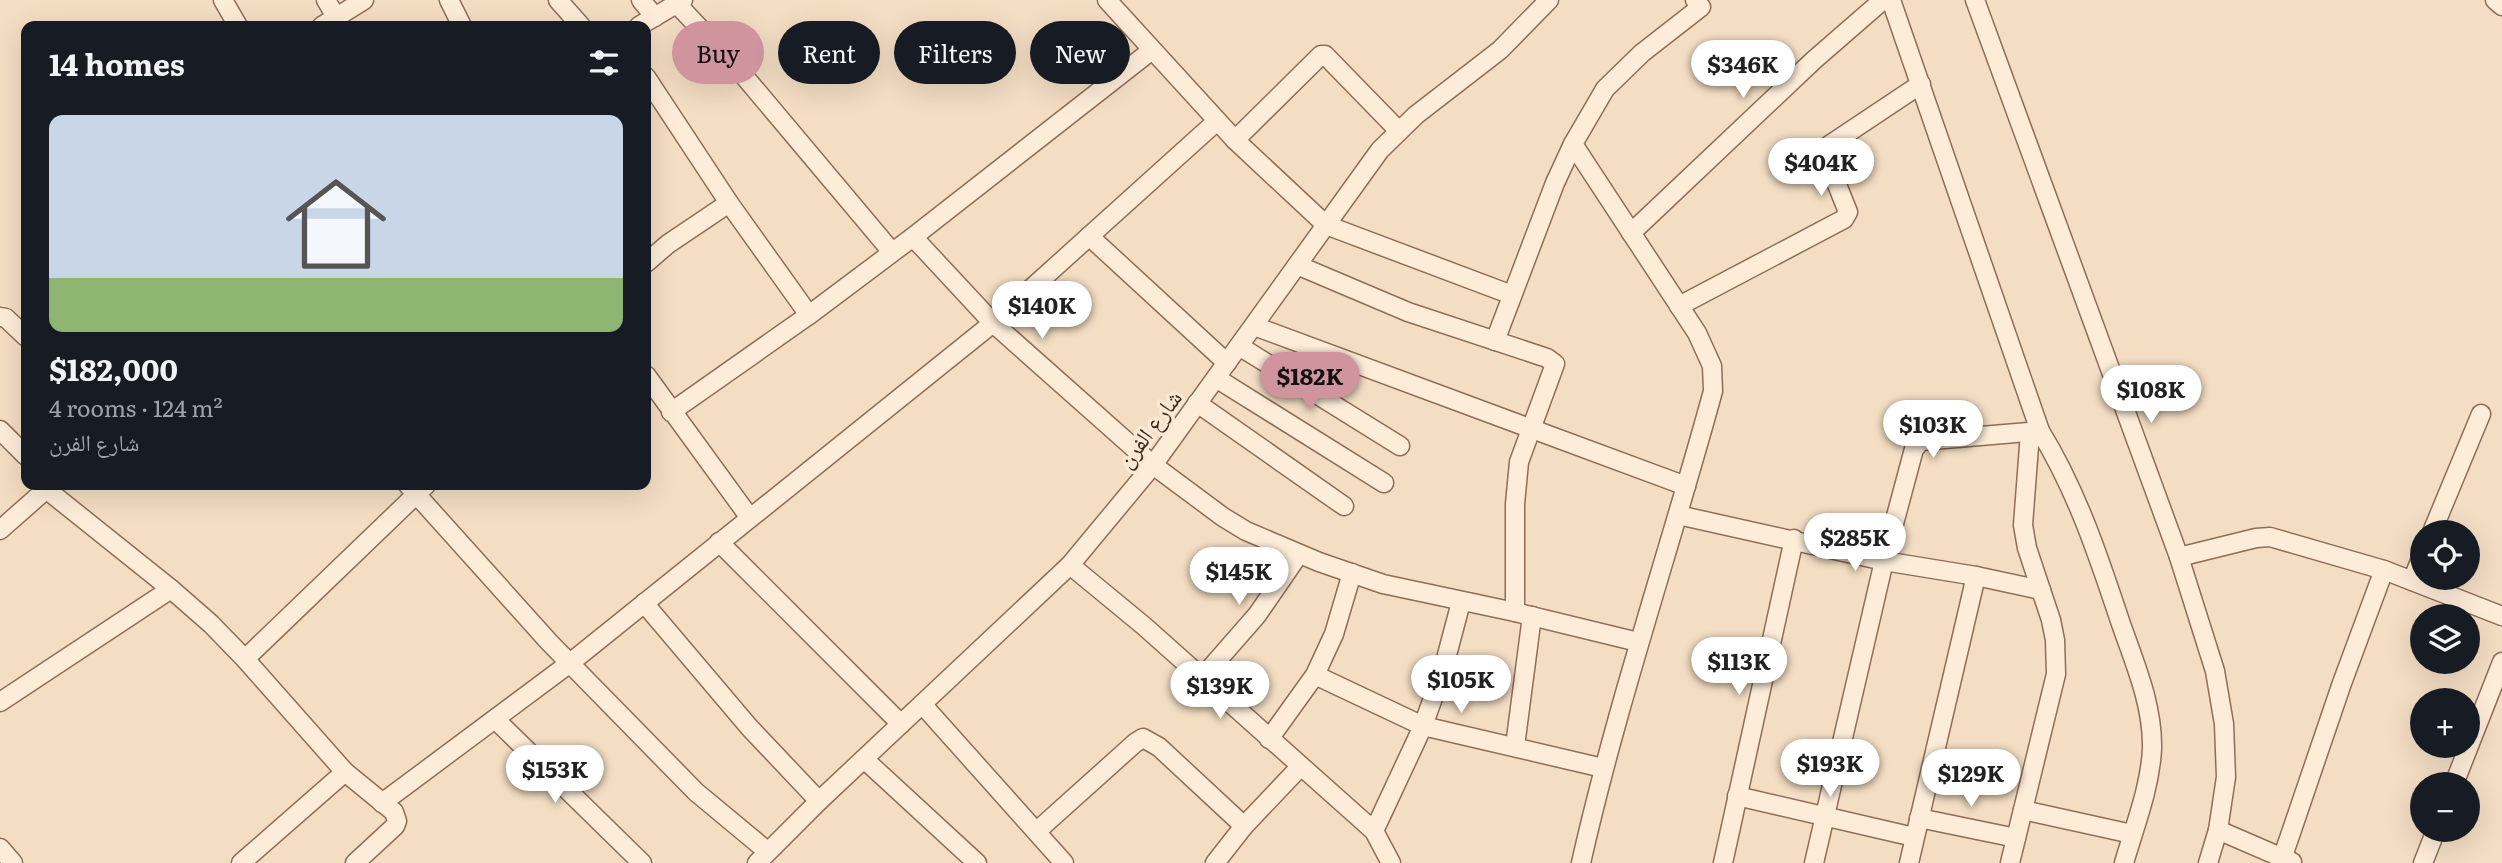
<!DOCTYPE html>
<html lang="en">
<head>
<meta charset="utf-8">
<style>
	:root { --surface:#171b24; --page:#242831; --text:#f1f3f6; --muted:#9ea1a6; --accent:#d0949f }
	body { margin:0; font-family:Literata,"Noto Naskh Arabic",serif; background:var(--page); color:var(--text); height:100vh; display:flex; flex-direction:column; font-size:26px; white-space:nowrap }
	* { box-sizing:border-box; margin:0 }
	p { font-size:23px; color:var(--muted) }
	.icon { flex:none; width:38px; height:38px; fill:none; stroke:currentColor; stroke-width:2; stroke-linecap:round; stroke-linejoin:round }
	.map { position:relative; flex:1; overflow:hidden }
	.side { position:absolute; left:21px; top:21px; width:630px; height:469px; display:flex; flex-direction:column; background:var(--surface); border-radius:14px; box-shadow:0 7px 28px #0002 }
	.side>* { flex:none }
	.top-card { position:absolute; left:672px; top:21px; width:665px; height:63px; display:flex; gap:14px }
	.buttons { position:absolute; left:2410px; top:520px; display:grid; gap:14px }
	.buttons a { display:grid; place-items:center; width:70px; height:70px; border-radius:50%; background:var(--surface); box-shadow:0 7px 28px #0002; font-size:35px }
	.price { position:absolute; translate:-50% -60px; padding:0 16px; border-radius:24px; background:#fff; color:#222; font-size:23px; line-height:46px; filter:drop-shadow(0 2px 4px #0008) }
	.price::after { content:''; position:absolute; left:50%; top:42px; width:21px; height:16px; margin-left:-10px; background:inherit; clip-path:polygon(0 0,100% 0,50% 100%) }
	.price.active { background:var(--accent); color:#111 }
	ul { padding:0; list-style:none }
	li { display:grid; align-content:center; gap:14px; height:371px; padding:0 28px }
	li span { display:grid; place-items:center; height:217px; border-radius:14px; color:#555 }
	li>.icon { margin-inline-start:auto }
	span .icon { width:126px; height:126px; fill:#fffc; stroke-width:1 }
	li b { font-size:30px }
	h2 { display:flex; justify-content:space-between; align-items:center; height:84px; padding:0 28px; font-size:30px }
	.chip { padding:0 24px; border-radius:32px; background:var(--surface); box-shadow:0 7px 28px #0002; font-size:24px; line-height:63px }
	.chip.active { background:var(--accent); color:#111 }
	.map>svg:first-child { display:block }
</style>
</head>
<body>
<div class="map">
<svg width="2502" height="863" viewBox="0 0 2502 863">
	<rect width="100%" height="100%" fill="#f3ddc3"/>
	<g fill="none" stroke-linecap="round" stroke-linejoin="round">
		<defs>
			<g id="street">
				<path d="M223 0 238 26"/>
				<path d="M326 0 336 17"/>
				<path d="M449 0 462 26"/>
				<path d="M558 0 581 26"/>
				<path d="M641 0 655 17"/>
				<path d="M1107 0 1235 140 1326 225 1512 295"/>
				<path d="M1891 0 2040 431C2077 491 2099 558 2121 624 2135 664 2153 705 2152 749 2150 788 2135 825 2124 863"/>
				<path d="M1975 0 2179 557 2215 671 2224 724 2226 777 2218 830 2208 863"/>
				<path d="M2495 0 2502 6"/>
				<path d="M677 4 739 70 892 252"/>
				<path d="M322 26 364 0"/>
				<path d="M639 26 683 0"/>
				<path d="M646 77 729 203 809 315"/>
				<path d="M1235 140 1321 55H1325L1399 131"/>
				<path d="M1573 144 1697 333 1712 366 1713 391C1670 549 1617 703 1581 863"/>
				<path d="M1631 233 1814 60 1883 0"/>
				<path d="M1089 236 1227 363"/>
				<path d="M913 237 993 323 1153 465 1223 517 1246 531 1319 562 1383 584 1515 612 1638 642"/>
				<path d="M646 263 668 244 729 203"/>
				<path d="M1297 265 1408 312 1547 358 1555 364 1519 462 1515 504V612"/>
				<path d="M1679 306 1844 219 1848 212 1826 157 1828 146 1921 84"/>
				<path d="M0 317 6 318 26 337"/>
				<path d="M1254 326 1686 486"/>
				<path d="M1495 341 1555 183 1573 144 1605 89 1642 53 1701 7 1695 0"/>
				<path d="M1239 346 1400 446"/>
				<path d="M646 375 750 518"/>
				<path d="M1216 378 1384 483"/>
				<path d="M1197 403 1344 506"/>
				<path d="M671 412 809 315 913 237 1152 50"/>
				<path d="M0 430 26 456"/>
				<path d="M408 485 549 642 696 792 767 851"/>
				<path d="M46 489 171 589 211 624 245 659 345 772 394 812 397 821 395 826 355 863"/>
				<path d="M1678 515 1884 561 1976 576 2041 590"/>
				<path d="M0 530 51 485"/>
				<path d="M2432 532 2481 414"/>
				<path d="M719 542 901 724"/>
				<path d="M2179 557 2256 538 2270 537 2384 570 2502 616"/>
				<path d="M1070 565 1144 626 1374 831 1391 863"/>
				<path d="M2412 581 2422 556"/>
				<path d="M644 603 749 727 819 801"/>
				<path d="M245 659 426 485"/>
				<path d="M1315 675 1423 726 1603 768"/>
				<path d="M1202 678 1257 615 1299 554"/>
				<path d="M0 702 171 589"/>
				<path d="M922 704 1064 863"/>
				<path d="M495 719 642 863"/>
				<path d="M1269 739 1315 675 1334 634 1352 573"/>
				<path d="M1515 746 1532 616"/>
				<path d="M864 759 977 863"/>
				<path d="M2454 784 2502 662"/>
				<path d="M1737 796 1914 837"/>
				<path d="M382 803 570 663 993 323 1217 121"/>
				<path d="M2023 810 2132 834"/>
				<path d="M1919 818 2016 838"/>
				<path d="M2218 830 2292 862"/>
				<path d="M1037 831 1135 743 1143 738 1159 747 1244 826"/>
				<path d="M1374 831 1423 726 1443 670 1461 602"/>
				<path d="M0 848 13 863"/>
				<path d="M2282 859 2342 683 2384 570"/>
				<path d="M241 863 345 772"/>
				<path d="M757 863 819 801 1070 565 1153 465 1380 150 1416 115 1500 50 1549 0"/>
				<path d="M1215 863 1244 826 1300 767"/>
				<path d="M1723 863 1794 539"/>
				<path d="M1814 863 1884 561 1914 449 1921 441 2040 431"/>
				<path d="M1909 863 1976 576"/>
				<path d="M2010 863 2056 674 2055 640 2051 620 2027 548 2023 525 2030 433"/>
				<path d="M2423 863 2436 830"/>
			</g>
		</defs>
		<use href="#street" stroke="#906d57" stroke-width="21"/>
		<use href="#street" stroke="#fcecd8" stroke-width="18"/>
	</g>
	<g text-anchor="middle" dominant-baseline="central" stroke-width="7" stroke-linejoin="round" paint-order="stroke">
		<g font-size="23" fill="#3e281d" stroke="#f9e9d4">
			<text transform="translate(1148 428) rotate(-53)">شارع الفرن</text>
		</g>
	</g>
</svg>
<div class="buttons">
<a><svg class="icon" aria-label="locate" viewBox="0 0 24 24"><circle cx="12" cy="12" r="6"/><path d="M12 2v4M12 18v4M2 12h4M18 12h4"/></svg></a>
<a><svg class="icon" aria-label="layers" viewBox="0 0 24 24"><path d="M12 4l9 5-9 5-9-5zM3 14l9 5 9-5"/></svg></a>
<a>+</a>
<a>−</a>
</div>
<b class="price" style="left:1743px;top:100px">$346K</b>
<b class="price" style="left:1821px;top:198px">$404K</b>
<b class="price" style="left:1042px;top:341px">$140K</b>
<b class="price active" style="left:1310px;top:412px">$182K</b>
<b class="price" style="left:2151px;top:425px">$108K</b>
<b class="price" style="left:1933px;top:460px">$103K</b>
<b class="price" style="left:1855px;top:573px">$285K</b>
<b class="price" style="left:1239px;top:607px">$145K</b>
<b class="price" style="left:1739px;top:697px">$113K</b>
<b class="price" style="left:1461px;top:715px">$105K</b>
<b class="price" style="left:1220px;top:721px">$139K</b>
<b class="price" style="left:1830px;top:799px">$193K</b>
<b class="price" style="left:555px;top:805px">$153K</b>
<b class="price" style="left:1971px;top:809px">$129K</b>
<div class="top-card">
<a class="chip active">Buy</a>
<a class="chip">Rent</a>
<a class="chip">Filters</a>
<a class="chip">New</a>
</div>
<section class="side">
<h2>14 homes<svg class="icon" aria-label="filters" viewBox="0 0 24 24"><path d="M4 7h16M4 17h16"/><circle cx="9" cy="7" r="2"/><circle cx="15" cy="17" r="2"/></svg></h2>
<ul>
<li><span style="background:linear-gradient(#c9d6e8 75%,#8fb573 0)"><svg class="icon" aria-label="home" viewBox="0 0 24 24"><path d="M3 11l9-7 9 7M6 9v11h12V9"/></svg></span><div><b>$182,000</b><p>4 rooms · 124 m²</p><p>شارع الفرن</p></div></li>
</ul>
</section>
</div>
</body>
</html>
